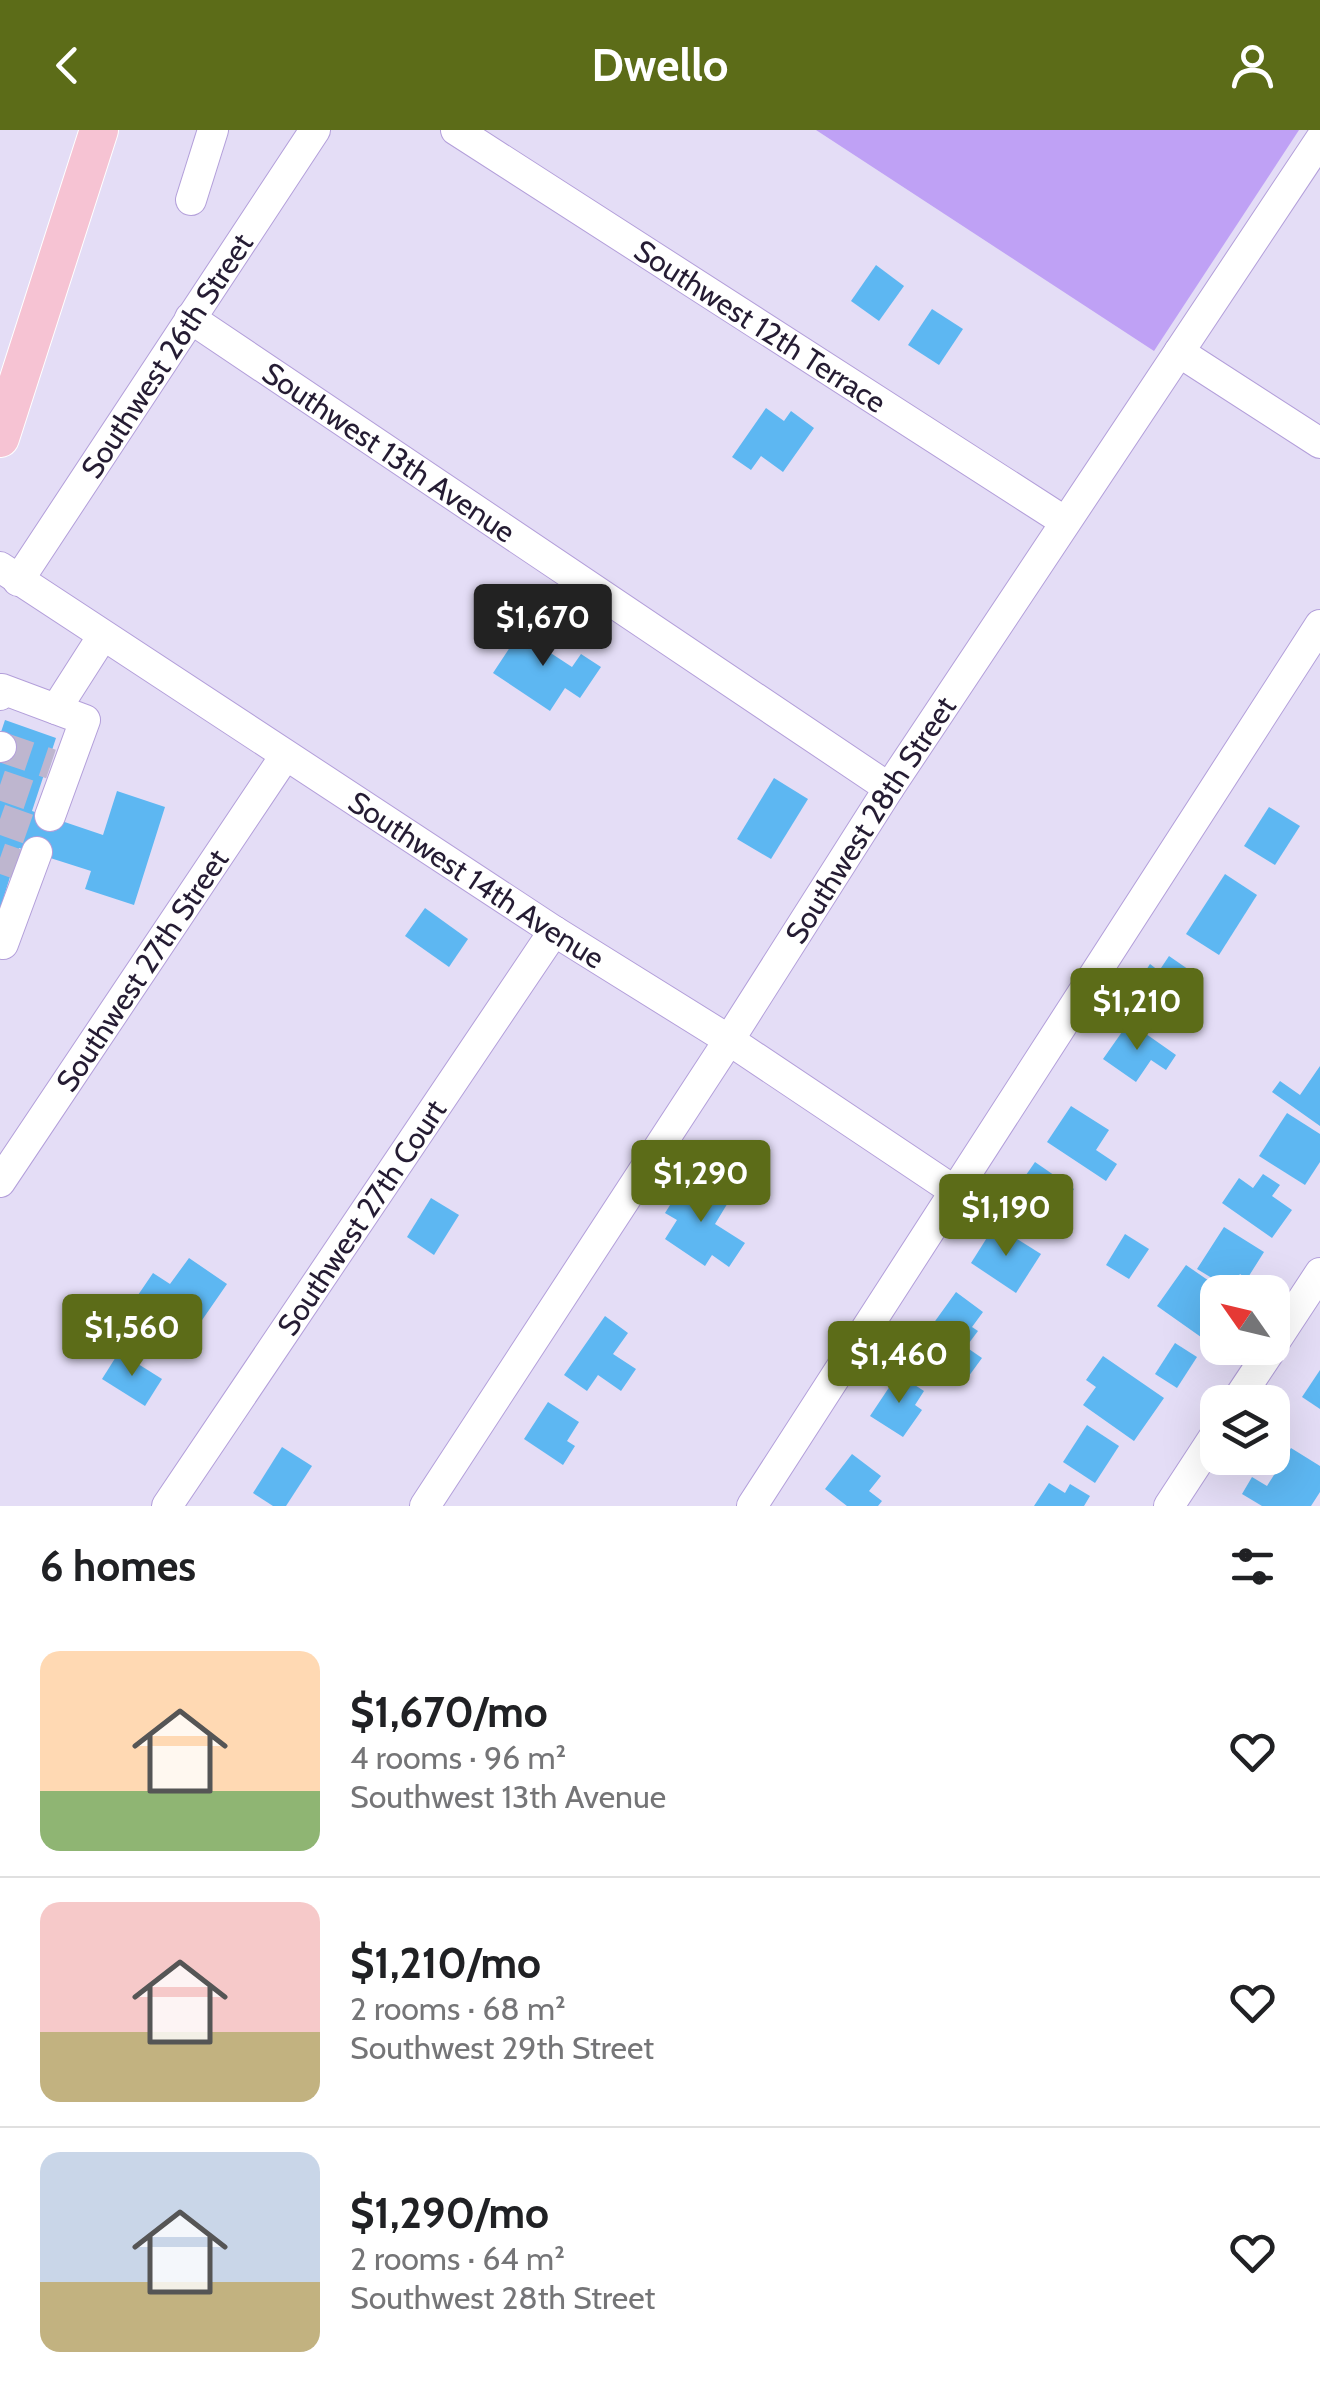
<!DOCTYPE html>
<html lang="en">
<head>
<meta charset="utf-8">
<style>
	:root { --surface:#fff; --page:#f2f2f2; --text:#202124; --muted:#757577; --line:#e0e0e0; --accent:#5c6c18 }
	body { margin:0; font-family:Cabin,sans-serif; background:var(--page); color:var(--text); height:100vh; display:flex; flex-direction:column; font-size:38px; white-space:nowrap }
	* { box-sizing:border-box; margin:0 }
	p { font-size:32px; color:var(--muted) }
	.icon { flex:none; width:55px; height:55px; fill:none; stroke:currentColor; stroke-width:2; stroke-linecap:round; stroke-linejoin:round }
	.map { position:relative; height:1376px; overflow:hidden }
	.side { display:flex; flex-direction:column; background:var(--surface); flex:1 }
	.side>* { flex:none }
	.needle { width:65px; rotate:304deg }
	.fabs { position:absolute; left:1200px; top:1145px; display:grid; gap:20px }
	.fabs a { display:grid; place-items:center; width:90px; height:90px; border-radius:20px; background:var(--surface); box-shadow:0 10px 40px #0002; font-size:50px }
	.price { position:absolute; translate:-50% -85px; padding:0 22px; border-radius:10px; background:var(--accent); color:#fff; font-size:32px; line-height:65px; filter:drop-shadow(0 2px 5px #0008) }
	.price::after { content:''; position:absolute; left:50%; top:60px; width:30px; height:22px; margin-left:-15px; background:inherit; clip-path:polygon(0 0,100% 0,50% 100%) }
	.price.current { background:#222; color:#fff }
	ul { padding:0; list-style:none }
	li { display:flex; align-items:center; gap:30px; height:250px; padding:0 40px }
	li+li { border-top:2px solid var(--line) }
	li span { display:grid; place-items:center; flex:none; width:280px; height:200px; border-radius:20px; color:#555 }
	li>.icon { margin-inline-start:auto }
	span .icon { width:120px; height:120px; fill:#fffc; stroke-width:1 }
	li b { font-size:42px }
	h2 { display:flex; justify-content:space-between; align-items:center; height:120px; padding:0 40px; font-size:42px }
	header { display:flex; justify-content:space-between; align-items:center; height:130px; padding:0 40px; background:var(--accent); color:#fff; font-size:45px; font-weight:700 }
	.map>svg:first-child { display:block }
</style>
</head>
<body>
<header><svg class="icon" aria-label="back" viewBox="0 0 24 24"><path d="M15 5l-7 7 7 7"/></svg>Dwello<svg class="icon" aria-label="person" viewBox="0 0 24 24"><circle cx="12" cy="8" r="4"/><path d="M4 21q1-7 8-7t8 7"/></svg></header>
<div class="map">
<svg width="1320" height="1376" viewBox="0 0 1320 1376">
	<rect width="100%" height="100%" fill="#e4ddf6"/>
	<path fill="#bfa1f5" d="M816 0H1299L1154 221Z"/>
	<g fill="#5db7f2">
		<path d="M876 135 904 156 879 191 851 171Z"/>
		<path d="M932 179 963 199 939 235 908 215Z"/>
		<path d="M766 278 784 291 791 281 814 298 783 342 761 326 751 340 732 327Z"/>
		<path d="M528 490 548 503 540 516 572 537 581 524 601 537 580 568 565 558 550 581 493 543Z"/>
		<path d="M5 590 56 608 32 681 103 705 117 661 165 677 134 775 85 759 91 741 19 718 0 779V605Z"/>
		<path d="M774 648 808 669 771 729 737 709Z"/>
		<path d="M1269 677 1300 696 1275 735 1244 716Z"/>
		<path d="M1225 744 1257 765 1219 825 1186 804Z"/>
		<path d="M425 778 468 809 449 837 405 806Z"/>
		<path d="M1169 826 1195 844 1184 859 1194 865 1183 880 1171 872 1164 882 1146 870 1152 860 1139 851 1150 834 1159 841Z"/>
		<path d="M1129 892 1176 925 1166 940 1151 930 1136 952 1103 929Z"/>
		<path d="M1320 936V996L1272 962 1280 951 1300 965Z"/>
		<path d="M1071 976 1109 1000 1096 1020 1117 1034 1106 1051 1047 1012Z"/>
		<path d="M1287 983 1320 1004V1032L1305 1055 1259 1026Z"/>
		<path d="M1035 1032 1074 1059 1054 1088 1015 1061Z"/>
		<path d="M1263 1044 1280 1055 1272 1066 1292 1080 1272 1108 1222 1073 1239 1048 1253 1058Z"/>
		<path d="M689 1045 729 1071 715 1094 745 1113 729 1137 712 1125 705 1136 665 1109 677 1090 665 1083Z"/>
		<path d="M431 1068 459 1085 434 1125 407 1107Z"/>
		<path d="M995 1095 1041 1124 1016 1163 971 1133Z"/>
		<path d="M1224 1097 1264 1122 1247 1149 1240 1144 1230 1159 1197 1139Z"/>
		<path d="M1125 1104 1149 1119 1129 1149 1106 1135Z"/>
		<path d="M189 1128 227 1154 191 1206 136 1168 153 1143 170 1154Z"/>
		<path d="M1186 1135 1225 1162H1218V1198L1208 1212 1157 1176Z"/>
		<path d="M956 1162 983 1182 972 1197 978 1201 966 1217 982 1228 963 1254 915 1219Z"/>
		<path d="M605 1186 628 1203 613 1224 636 1239 621 1261 598 1245 587 1261 564 1245Z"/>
		<path d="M1175 1213 1197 1227 1177 1258 1155 1244Z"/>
		<path d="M119 1222 162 1249 145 1276 102 1249Z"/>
		<path d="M1103 1226 1164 1268 1134 1311 1083 1275 1096 1257 1086 1250Z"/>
		<path d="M1320 1240V1279L1302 1267Z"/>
		<path d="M898 1244 924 1261 915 1275 922 1280 903 1307 870 1286Z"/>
		<path d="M548 1272 579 1292 567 1311 575 1316 563 1335 524 1309Z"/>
		<path d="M1087 1295 1119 1316 1095 1353 1063 1332Z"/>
		<path d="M282 1317 312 1336 286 1376H273L253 1363Z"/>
		<path d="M1291 1318 1320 1336V1362L1311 1376H1262L1242 1364 1252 1347 1267 1356Z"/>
		<path d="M852 1324 881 1346 869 1361 882 1371 878 1376H847L825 1359Z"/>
		<path d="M1049 1353 1065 1363 1070 1354 1090 1366 1084 1376H1034Z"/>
	</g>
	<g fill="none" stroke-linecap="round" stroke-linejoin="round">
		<g stroke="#beb6cf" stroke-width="30" stroke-dasharray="30 15" stroke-linecap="butt">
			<path d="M1 617 51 634"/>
			<path d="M0 655 41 669"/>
			<path d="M0 689 28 699"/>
			<path d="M0 728 17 734"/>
		</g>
		<defs>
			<g id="minor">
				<path id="s1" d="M456 0 1064 391"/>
				<path d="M191 70 213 0"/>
				<path id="s2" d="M190 188 889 658"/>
				<path d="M1179 222 1320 313"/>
				<path id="s3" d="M0 437 554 801 729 910 953 1060"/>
				<path id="s4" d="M18 451 315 0"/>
				<path d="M0 565 2 559 85 590 50 686"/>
				<path d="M56 579 102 507"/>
				<path d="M0 617H1"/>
				<path d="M0 813 3 814 37 722"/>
				<path id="s5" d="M0 1052 285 626"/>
				<path d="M1272 1216 1320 1143"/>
				<path d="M1236 1272 1272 1218"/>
				<path id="s6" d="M167 1376 554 801"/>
				<path id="s7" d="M425 1376 729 910 889 658 1320 10"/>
				<path d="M752 1376 1320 495"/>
				<path d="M1169 1376 1218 1301"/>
			</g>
			<path id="major" d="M0 308 99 0"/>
		</defs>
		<use href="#minor" stroke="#b39fda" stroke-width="32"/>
		<use href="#major" stroke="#fff" stroke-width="40"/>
		<use href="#minor" stroke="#fff" stroke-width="30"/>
		<use href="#major" stroke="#f6c3d3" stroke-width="38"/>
	</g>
	<g text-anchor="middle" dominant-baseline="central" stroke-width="10" stroke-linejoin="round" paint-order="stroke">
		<g font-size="30" fill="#251c33" stroke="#fff">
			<text stroke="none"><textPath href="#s1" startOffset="362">Southwest 12th Terrace</textPath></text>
			<text stroke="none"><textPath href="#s4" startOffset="270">Southwest 26th Street</textPath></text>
			<text stroke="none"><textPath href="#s2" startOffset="240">Southwest 13th Avenue</textPath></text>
			<text stroke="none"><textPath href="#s7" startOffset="818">Southwest 28th Street</textPath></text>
			<text stroke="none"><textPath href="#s3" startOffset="570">Southwest 14th Avenue</textPath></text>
			<text stroke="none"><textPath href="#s5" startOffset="255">Southwest 27th Street</textPath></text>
			<text stroke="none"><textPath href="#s6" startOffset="348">Southwest 27th Court</textPath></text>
		</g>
	</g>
</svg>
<div class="fabs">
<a><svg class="needle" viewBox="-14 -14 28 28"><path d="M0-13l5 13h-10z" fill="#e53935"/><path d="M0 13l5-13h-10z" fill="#757577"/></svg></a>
<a><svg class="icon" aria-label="layers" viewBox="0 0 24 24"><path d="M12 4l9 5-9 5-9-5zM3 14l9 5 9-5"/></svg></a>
</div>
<b class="price current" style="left:543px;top:539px">$1,670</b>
<b class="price" style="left:1137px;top:923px">$1,210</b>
<b class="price" style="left:701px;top:1095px">$1,290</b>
<b class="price" style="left:1006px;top:1129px">$1,190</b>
<b class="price" style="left:132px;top:1249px">$1,560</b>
<b class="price" style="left:899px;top:1276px">$1,460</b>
</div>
<section class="side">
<h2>6 homes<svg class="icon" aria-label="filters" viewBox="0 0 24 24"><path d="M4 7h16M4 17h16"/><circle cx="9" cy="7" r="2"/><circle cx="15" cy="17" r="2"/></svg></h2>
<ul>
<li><span style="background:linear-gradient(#ffd9b3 70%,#8fb573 0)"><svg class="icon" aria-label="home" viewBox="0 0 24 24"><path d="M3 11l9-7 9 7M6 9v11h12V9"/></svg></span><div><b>$1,670/mo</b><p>4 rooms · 96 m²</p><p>Southwest 13th Avenue</p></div><svg class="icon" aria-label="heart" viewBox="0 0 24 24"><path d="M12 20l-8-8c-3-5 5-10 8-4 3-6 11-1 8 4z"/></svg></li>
<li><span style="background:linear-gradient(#f6c9c9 65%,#c2b280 0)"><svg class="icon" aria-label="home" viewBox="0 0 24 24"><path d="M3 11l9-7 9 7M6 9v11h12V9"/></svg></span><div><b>$1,210/mo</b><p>2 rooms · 68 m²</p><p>Southwest 29th Street</p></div><svg class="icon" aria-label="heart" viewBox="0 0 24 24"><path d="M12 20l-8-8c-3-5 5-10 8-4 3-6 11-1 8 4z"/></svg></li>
<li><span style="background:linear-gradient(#c9d6e8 65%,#c2b280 0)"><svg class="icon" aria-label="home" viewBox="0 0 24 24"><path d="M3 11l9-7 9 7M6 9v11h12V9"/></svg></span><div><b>$1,290/mo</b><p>2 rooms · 64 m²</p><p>Southwest 28th Street</p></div><svg class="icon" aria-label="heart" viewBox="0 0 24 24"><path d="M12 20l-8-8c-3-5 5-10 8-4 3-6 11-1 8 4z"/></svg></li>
</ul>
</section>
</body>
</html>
